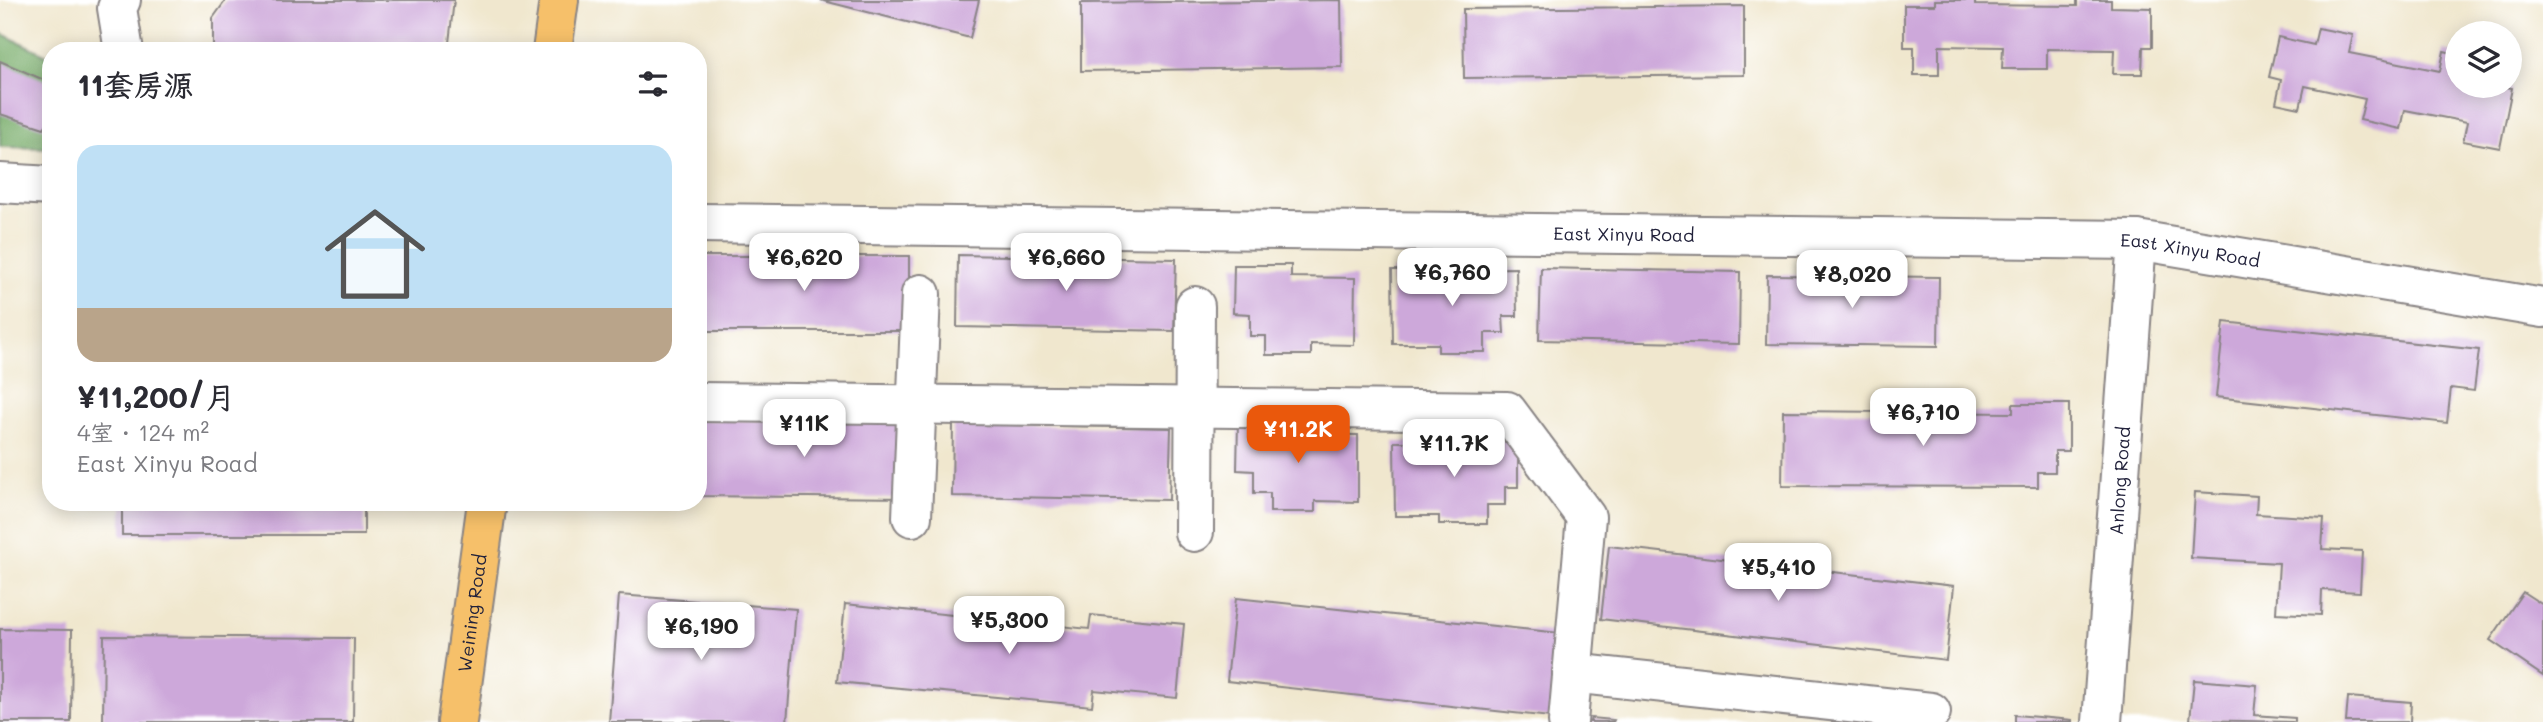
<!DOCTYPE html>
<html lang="zh">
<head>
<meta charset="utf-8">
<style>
	:root { --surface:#fff; --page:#f7f7f7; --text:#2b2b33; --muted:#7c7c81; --accent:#ea580c }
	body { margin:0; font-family:Mali,"LXGW WenKai TC",sans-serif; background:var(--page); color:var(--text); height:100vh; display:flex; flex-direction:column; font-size:26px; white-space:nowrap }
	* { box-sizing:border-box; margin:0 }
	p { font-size:23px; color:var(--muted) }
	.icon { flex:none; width:38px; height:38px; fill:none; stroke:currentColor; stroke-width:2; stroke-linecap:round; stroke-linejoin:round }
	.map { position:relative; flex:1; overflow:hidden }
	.panel { position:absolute; left:42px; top:42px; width:665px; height:469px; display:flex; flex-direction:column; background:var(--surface); border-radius:28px; box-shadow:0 4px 18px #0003 }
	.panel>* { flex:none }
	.buttons { position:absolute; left:2445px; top:21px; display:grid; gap:14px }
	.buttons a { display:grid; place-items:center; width:77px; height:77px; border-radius:50%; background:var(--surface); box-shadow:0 4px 18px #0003; font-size:35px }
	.price { position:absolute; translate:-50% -60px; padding:0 16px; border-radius:14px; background:#fff; color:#222; font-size:23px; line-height:46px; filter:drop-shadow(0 2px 4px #0008) }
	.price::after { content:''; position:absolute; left:50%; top:42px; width:21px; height:16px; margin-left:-10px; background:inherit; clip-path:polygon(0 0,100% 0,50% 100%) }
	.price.selected { background:var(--accent); color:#fff }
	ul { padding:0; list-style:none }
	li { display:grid; align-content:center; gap:14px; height:371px; padding:0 35px }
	li span { display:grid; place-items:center; height:217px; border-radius:21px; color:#555 }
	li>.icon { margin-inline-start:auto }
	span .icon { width:126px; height:126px; fill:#fffc; stroke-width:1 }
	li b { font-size:30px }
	h2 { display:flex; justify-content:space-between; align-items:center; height:84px; padding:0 35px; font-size:30px }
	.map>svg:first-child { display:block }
</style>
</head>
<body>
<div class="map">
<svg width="2543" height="722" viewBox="0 0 2543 722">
	<rect width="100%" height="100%" fill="#fff"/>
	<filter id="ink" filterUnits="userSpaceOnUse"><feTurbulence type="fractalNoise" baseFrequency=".0143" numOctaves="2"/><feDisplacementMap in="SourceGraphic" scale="14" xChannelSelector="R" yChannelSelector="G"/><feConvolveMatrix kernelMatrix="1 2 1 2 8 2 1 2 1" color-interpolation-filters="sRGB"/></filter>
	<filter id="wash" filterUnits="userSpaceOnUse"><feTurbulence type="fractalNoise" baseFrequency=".00686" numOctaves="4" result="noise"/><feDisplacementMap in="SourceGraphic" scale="28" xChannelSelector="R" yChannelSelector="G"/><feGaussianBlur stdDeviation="1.57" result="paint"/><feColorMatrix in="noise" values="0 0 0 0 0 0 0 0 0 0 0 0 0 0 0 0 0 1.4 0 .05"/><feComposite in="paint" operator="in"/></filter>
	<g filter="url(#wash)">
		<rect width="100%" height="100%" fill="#f0e7ce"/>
		<path fill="#75aa66" stroke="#4c6650" stroke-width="2" d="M0 33 51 57V148L0 147Z"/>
		<g id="blocks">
			<g fill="#cda8da">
				<path d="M226 0H454L448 51H213V18Z"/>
				<path d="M820 0H979L970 38Z"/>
				<path d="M1341 0 1342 67 1081 71V3Z"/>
				<path d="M1935 0H1975V5L2077 6V0H2111V7L2152 8V47H2143L2142 74H2113L2114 50 2047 49V69H2002L2003 47 1939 46V75H1914V47H1904V5H1935Z"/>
				<path d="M1744 6V75L1464 78 1463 9Z"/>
				<path d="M2318 28 2353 35 2349 53 2440 71 2444 51 2457 54V86H2500L2512 88 2500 148 2463 141 2467 122 2405 110 2401 129 2360 120 2365 99 2305 86 2300 108 2276 103 2281 80 2269 77 2278 37 2314 45Z"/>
				<path d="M0 61 51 83V118L44 128 0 114Z"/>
				<path d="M958 255 1176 259 1174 331 957 327Z"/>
				<rect x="698" y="256" width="211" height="75"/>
				<path d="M1234 265H1291V277L1355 278 1354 345 1311 344V355H1266V336H1250V314L1233 313Z"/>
				<path d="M1516 268 1517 316H1503L1504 333H1485V352H1438V344H1393L1392 270H1425V277H1458V269Z"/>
				<path d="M1541 268 1740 272 1739 344 1539 340Z"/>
				<path d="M1767 275 1939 277 1938 346 1766 344Z"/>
				<path d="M2224 322 2479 350 2474 391 2451 388 2447 423 2216 397Z"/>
				<path d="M2013 404H2069V451H2055V472H2038V487L1782 486 1783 411 2013 413Z"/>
				<path d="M698 420 911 422 910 498 698 496Z"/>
				<path d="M1238 422H1295V434L1358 435V502L1315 501V512H1270V493H1254V471L1237 470Z"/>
				<path d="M953 424 1171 428 1169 500 952 496Z"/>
				<path d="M1459 440H1518V487H1505V505H1487V524H1439V516H1395L1394 442H1427V449H1460Z"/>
				<path d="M2195 492 2257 496 2256 514 2324 518 2322 549 2362 551 2360 592 2322 590 2321 615 2276 613 2279 563 2191 558Z"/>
				<rect x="122" y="502" width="242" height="33"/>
				<path d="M1609 546 1954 586 1946 660 1601 619Z"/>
				<path d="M2523 592 2543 605V676L2490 640Z"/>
				<path d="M619 595 796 609 787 722H609Z"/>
				<path d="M1236 598 1559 633 1550 717 1227 681Z"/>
				<path d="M845 604 1089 629 1091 615 1184 624 1177 698 1094 690 1092 706 837 682Z"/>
				<path d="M0 629 72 630 71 722H0Z"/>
				<path d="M104 636 354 638 353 722H103Z"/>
				<path d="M2194 680 2257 685 2254 715 2295 718V722L2190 720Z"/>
				<path d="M2348 697 2411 702 2410 722H2346Z"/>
				<path d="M2015 715 2072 720V722H2015Z"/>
				<path d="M1591 718 1614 720 1613 722H1590Z"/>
			</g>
		</g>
	</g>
	<g filter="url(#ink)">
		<use href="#blocks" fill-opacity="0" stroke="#898484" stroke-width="2"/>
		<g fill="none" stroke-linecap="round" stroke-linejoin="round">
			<defs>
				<g id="minor">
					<path d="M121 0 117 8 124 51"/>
					<path d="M0 183 51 186"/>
					<path id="s1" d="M698 223 2137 240 2543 308"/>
					<path d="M698 402 1507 411 1586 517 1568 722"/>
					<path d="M912 517 921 294"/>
					<path d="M1194 532 1195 306"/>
					<path d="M1572 673 1931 712"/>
					<path id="s2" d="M2102 722 2137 240"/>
				</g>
				<g id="major">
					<path d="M552 51 559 0"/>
					<path id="s3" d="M457 722 487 502"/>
				</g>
			</defs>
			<use href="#minor" stroke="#898484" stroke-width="42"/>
			<use href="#major" stroke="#898484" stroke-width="42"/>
			<use href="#minor" stroke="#fff" stroke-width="38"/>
			<use href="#major" stroke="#f6c06b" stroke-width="38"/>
		</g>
	</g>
	<g text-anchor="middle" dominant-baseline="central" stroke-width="5" stroke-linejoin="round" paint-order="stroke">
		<g font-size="18" fill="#22223b" stroke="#fff">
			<text stroke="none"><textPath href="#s1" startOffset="926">East Xinyu Road</textPath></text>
			<text stroke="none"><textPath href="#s1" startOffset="1493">East Xinyu Road</textPath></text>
			<text stroke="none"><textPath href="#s2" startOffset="242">Anlong Road</textPath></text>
			<text stroke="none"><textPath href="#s3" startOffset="110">Weining Road</textPath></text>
		</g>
	</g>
</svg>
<div class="buttons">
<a><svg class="icon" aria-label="layers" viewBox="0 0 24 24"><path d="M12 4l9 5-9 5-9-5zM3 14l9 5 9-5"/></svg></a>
</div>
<b class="price" style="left:804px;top:293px">¥6,620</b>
<b class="price" style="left:1066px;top:293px">¥6,660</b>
<b class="price" style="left:1452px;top:308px">¥6,760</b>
<b class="price" style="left:1852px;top:310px">¥8,020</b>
<b class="price" style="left:1923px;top:448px">¥6,710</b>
<b class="price" style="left:804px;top:459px">¥11K</b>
<b class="price selected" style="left:1298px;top:465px">¥11.2K</b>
<b class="price" style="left:1454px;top:479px">¥11.7K</b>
<b class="price" style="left:1778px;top:603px">¥5,410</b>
<b class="price" style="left:1009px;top:656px">¥5,300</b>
<b class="price" style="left:701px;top:662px">¥6,190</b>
<section class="panel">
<h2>11套房源<svg class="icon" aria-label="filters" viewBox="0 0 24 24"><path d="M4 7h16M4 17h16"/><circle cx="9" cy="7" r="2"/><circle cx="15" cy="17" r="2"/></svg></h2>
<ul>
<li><span style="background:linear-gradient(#bfe0f5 75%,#b9a48a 0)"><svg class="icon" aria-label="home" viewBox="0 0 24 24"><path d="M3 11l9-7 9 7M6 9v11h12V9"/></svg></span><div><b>¥11,200/月</b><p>4室 · 124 m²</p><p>East Xinyu Road</p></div></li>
</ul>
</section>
</div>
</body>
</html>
